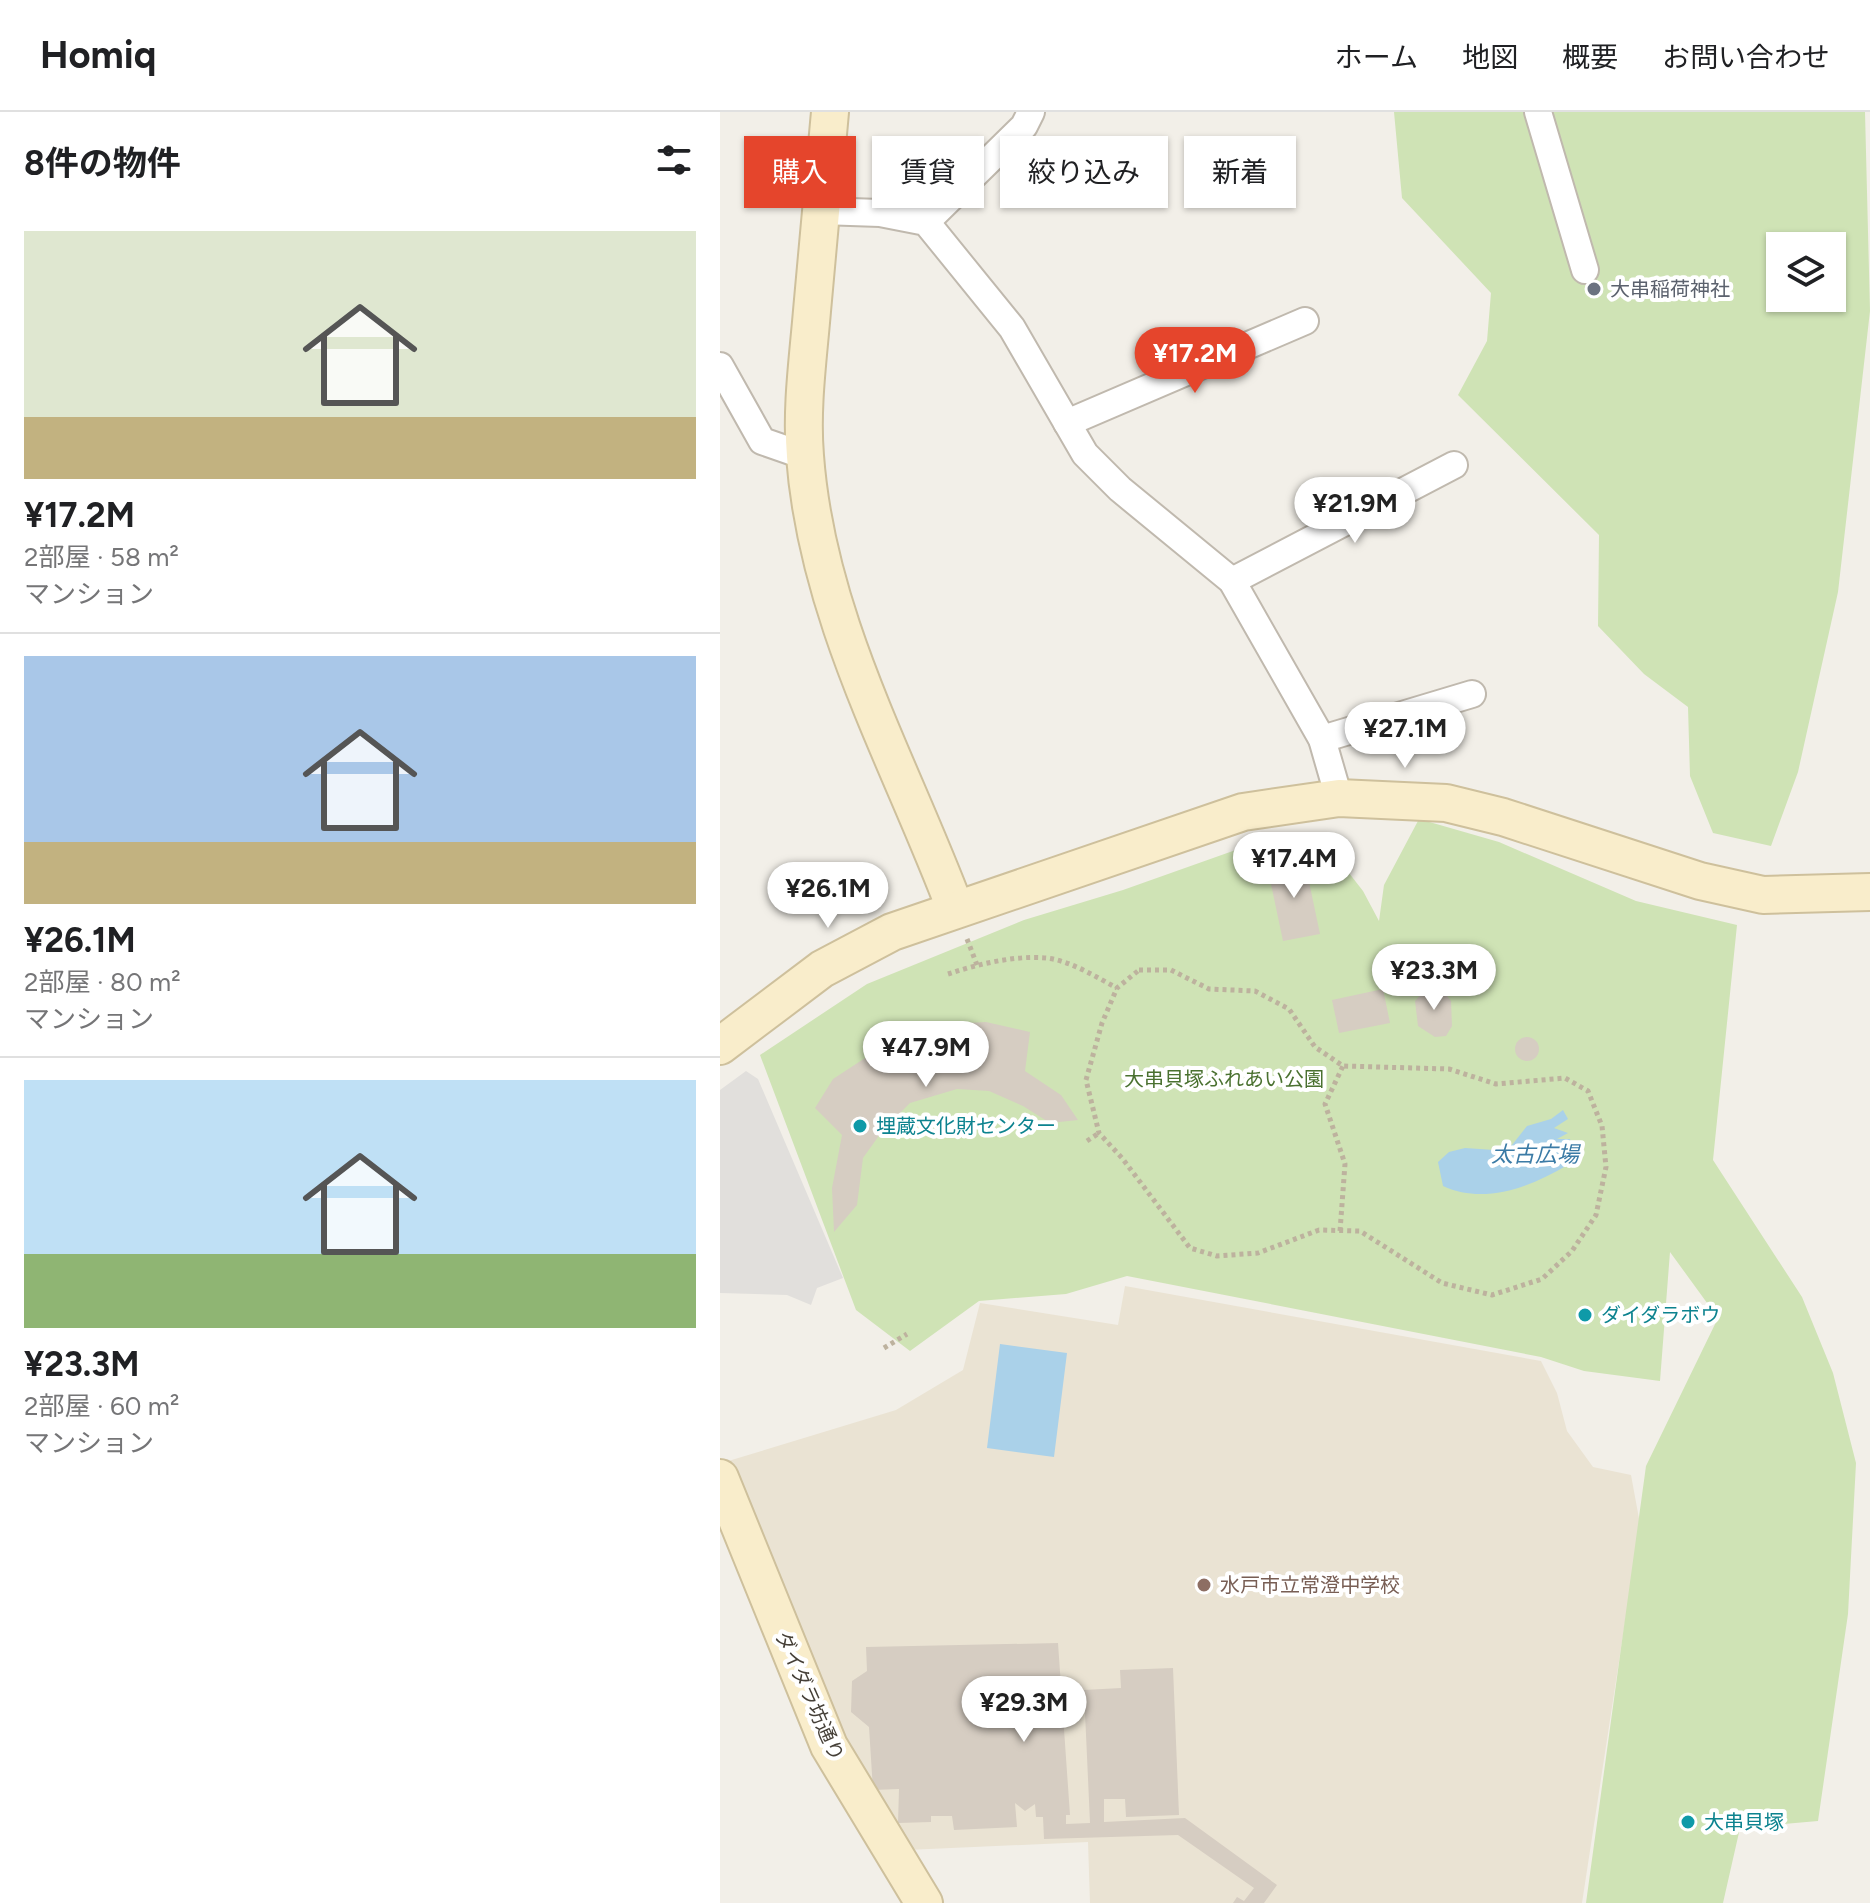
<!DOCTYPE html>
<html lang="ja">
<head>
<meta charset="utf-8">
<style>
	:root { --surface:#fff; --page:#f6f6f6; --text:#202124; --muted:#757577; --line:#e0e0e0; --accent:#e5452c }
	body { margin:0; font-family:Figtree,"Noto Sans JP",sans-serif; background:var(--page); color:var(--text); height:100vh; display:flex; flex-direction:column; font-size:30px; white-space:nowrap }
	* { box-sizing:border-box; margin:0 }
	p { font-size:26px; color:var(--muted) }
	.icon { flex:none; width:44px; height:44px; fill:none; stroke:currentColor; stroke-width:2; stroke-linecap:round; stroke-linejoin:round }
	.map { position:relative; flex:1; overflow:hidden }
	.sheet { display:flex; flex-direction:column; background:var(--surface); width:720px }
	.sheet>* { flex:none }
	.top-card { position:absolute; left:24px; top:24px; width:760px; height:72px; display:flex; gap:16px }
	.controls { position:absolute; left:1046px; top:120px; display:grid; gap:16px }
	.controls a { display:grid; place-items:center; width:80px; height:80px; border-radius:0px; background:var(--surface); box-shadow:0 2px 6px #0004; font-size:40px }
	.price { position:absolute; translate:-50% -68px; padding:0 18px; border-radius:28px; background:#fff; color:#222; font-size:26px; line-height:52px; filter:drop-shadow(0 2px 4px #0008) }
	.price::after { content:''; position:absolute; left:50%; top:48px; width:24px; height:18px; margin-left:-12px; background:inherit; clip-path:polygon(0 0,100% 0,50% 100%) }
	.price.on { background:var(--accent); color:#fff }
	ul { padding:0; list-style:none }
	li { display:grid; align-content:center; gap:16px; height:424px; padding:0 24px }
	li+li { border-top:2px solid var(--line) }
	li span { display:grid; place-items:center; height:248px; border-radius:0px; color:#555 }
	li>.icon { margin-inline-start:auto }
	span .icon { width:144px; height:144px; fill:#fffc; stroke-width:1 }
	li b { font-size:34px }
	h2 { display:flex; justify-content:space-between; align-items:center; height:96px; padding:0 24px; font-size:34px }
	.pill { padding:0 28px; border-radius:0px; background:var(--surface); box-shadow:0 2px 6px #0004; font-size:28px; line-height:72px }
	.pill.on { background:var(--accent); color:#fff }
	header { display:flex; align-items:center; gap:48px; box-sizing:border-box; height:112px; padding:0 40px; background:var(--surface); border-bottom:2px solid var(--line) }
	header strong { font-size:38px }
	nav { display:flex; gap:44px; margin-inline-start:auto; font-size:28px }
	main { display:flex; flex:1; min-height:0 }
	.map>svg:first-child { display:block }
</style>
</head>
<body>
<header>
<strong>Homiq</strong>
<nav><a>ホーム</a><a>地図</a><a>概要</a><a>お問い合わせ</a></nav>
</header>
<main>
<section class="sheet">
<h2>8件の物件<svg class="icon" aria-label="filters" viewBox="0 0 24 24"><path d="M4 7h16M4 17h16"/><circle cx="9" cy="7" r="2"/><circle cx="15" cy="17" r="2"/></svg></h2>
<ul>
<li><span style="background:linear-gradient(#dfe7d0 75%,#c2b280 0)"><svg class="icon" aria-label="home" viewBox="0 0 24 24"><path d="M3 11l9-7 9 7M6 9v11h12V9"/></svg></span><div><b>¥17.2M</b><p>2部屋 · 58 m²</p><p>マンション</p></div></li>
<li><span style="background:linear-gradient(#a9c7e8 75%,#c2b280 0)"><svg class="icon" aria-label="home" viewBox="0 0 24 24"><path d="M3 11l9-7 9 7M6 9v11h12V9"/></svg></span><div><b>¥26.1M</b><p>2部屋 · 80 m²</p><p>マンション</p></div></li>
<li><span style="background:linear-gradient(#bfe0f5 70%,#8fb573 0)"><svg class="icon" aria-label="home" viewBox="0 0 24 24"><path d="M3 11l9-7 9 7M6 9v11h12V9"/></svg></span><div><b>¥23.3M</b><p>2部屋 · 60 m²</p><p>マンション</p></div></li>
</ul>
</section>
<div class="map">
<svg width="1150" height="1791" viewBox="0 0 1150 1791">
	<rect width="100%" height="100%" fill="#f2efe8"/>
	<path fill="#eae3d3" d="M405 1174 821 1249 837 1281 847 1319 873 1355 911 1363 920 1412 862 1791H370L368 1730 187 1738 115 1614 5 1350 176 1298 243 1258 260 1191 398 1213Z"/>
	<g fill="#cfe3b5" fill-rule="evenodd">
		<path d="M674 0H1145L1150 199 1118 480 1078 660 1051 734 993 721 970 664 968 595 924 562 878 514 879 423 738 283 767 229 771 181 682 86ZM1060 134H1112V186H1060Z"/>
		<path d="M699 707 779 730 916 789 1017 813 993 1048 1082 1185 1113 1261 1136 1351 1128 1502 1098 1709 1020 1716 1003 1791H866L926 1354 998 1206 950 1140 940 1269 864 1259 821 1245 407 1164 346 1182 259 1189 190 1239 136 1198 40 943 147 872 304 808 403 778 541 729H604L643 779 659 809 664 773ZM684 858 738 866 760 882V883Z"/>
	</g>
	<path fill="#e1dfdc" d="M26 959 38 967 123 1166 97 1176 91 1193 67 1183 0 1181V978Z"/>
	<g fill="#aad1e9">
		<path d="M843 998 848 1007 834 1016 848 1021 837 1027H850L851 1031 841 1036 849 1039 839 1047 846 1054C810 1075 764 1093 723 1074L718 1050 729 1040 745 1036 774 1038 792 1033 807 1014 831 1007Z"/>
		<path d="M280 1232 347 1241 334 1345 267 1336Z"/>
	</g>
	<g fill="#d6cdc2">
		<path d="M584 746 600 822 563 829 547 753Z"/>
		<path d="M708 875 723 879 731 889 732 914 726 924 715 925 698 914 695 889Z"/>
		<path d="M663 877 670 911 619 921 612 888Z"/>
		<path d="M266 910 310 920 305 959 341 983 358 1008 330 1011 303 994 269 979 237 977 190 991 163 1018 143 1046 137 1093 114 1120 112 1076 122 1023 95 996 113 967 185 920 228 912Z"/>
		<circle cx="807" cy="937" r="12"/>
		<path d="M338 1531 350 1703H346V1712L370 1711 364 1578 401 1576 400 1558 453 1556 459 1703 406 1705 405 1687H384V1710L465 1706 557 1773 544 1791H513L517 1785 524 1789 534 1776 458 1723 324 1727 323 1705H316L315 1692 305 1699 295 1691 297 1715 234 1718 232 1704H211V1710L178 1711 179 1677 153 1678 149 1615 131 1600 132 1569 147 1559 146 1535Z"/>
	</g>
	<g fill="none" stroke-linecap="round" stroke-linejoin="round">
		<defs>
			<g id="street">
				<path d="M818 0 865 158"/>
				<path d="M101 99 160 101 206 110 292 216 365 342 400 377 512 469 602 627 619 686"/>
				<path d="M206 110 304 14 311 0"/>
				<path d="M0 254 42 329 85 344"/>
				<path d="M347 311 585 209"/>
				<path d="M512 469 734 353"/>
				<path d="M602 627 752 582"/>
			</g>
			<g id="secondary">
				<path d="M110 0C104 66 98 133 92 199 88 247 81 296 85 344 97 506 179 648 235 796"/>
				<path d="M0 934 102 857 172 820 523 700 619 686 726 691 783 705 980 769 1043 783 1150 780"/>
				<path d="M0 1366 109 1634 204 1791"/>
			</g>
		</defs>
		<use href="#street" stroke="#c0b9ae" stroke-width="30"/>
		<use href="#secondary" stroke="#cec09c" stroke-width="40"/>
		<g stroke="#bdb29e" stroke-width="5" stroke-dasharray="4 4" stroke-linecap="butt">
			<path d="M247 827 257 853"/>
			<path d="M419 858H451L489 877 535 879 569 897 595 935 623 954 729 957 776 972 845 966 868 979 882 1014 886 1055 876 1103 852 1139 822 1167 772 1183 722 1171 640 1119 599 1118 538 1141 497 1144 470 1136 402 1046 379 1021 366 968 382 911 397 876Z"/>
			<path d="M228 862C258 852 296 843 327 846 351 849 376 865 397 876"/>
			<path d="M367 1029 379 1021"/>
			<path d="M620 1119 625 1052 605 992 623 954"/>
			<path d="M164 1236 187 1222"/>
		</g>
		<use href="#street" stroke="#fff" stroke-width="26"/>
		<use href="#secondary" stroke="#f9edcb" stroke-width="36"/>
	</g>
	<circle fill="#6b7280" stroke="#fff" stroke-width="3" cx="874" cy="177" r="8"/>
	<g fill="#0f9aa8" stroke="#fff" stroke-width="3">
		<circle cx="140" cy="1014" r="8"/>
		<circle cx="865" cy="1203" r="8"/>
		<circle cx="968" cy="1710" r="8"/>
	</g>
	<circle fill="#8d6e63" stroke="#fff" stroke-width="3" cx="484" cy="1473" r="8"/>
	<g text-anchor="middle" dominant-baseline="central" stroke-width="8" stroke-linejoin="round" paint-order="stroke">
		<g font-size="20" fill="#5b616d" stroke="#fff" text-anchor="start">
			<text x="890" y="177">大串稲荷神社</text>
		</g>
		<g font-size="20" fill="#4a7130" stroke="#fff">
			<text x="504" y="967">大串貝塚ふれあい公園</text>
		</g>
		<g font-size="20" fill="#0d838f" stroke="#fff" text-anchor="start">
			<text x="156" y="1014">埋蔵文化財センター</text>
			<text x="881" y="1203">ダイダラボウ</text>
			<text x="984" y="1710">大串貝塚</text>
		</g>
		<g font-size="20" fill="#785e54" stroke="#fff" text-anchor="start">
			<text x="500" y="1473">水戸市立常澄中学校</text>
		</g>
		<g font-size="20" fill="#453f37" stroke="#fff">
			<text transform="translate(90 1584) rotate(66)">ダイダラ坊通り</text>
		</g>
		<g font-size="22" font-style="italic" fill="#3b7ba6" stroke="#fff">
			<text x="815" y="1042">太古広場</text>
		</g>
	</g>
</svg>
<div class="controls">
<a><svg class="icon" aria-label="layers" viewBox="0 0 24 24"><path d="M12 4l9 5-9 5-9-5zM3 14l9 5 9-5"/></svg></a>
</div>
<b class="price on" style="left:475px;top:283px">¥17.2M</b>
<b class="price" style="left:635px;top:433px">¥21.9M</b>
<b class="price" style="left:685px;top:658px">¥27.1M</b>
<b class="price" style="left:574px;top:788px">¥17.4M</b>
<b class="price" style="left:108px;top:818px">¥26.1M</b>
<b class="price" style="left:714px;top:900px">¥23.3M</b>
<b class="price" style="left:206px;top:977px">¥47.9M</b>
<b class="price" style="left:304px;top:1632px">¥29.3M</b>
<div class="top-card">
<a class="pill on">購入</a>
<a class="pill">賃貸</a>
<a class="pill">絞り込み</a>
<a class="pill">新着</a>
</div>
</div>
</main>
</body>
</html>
